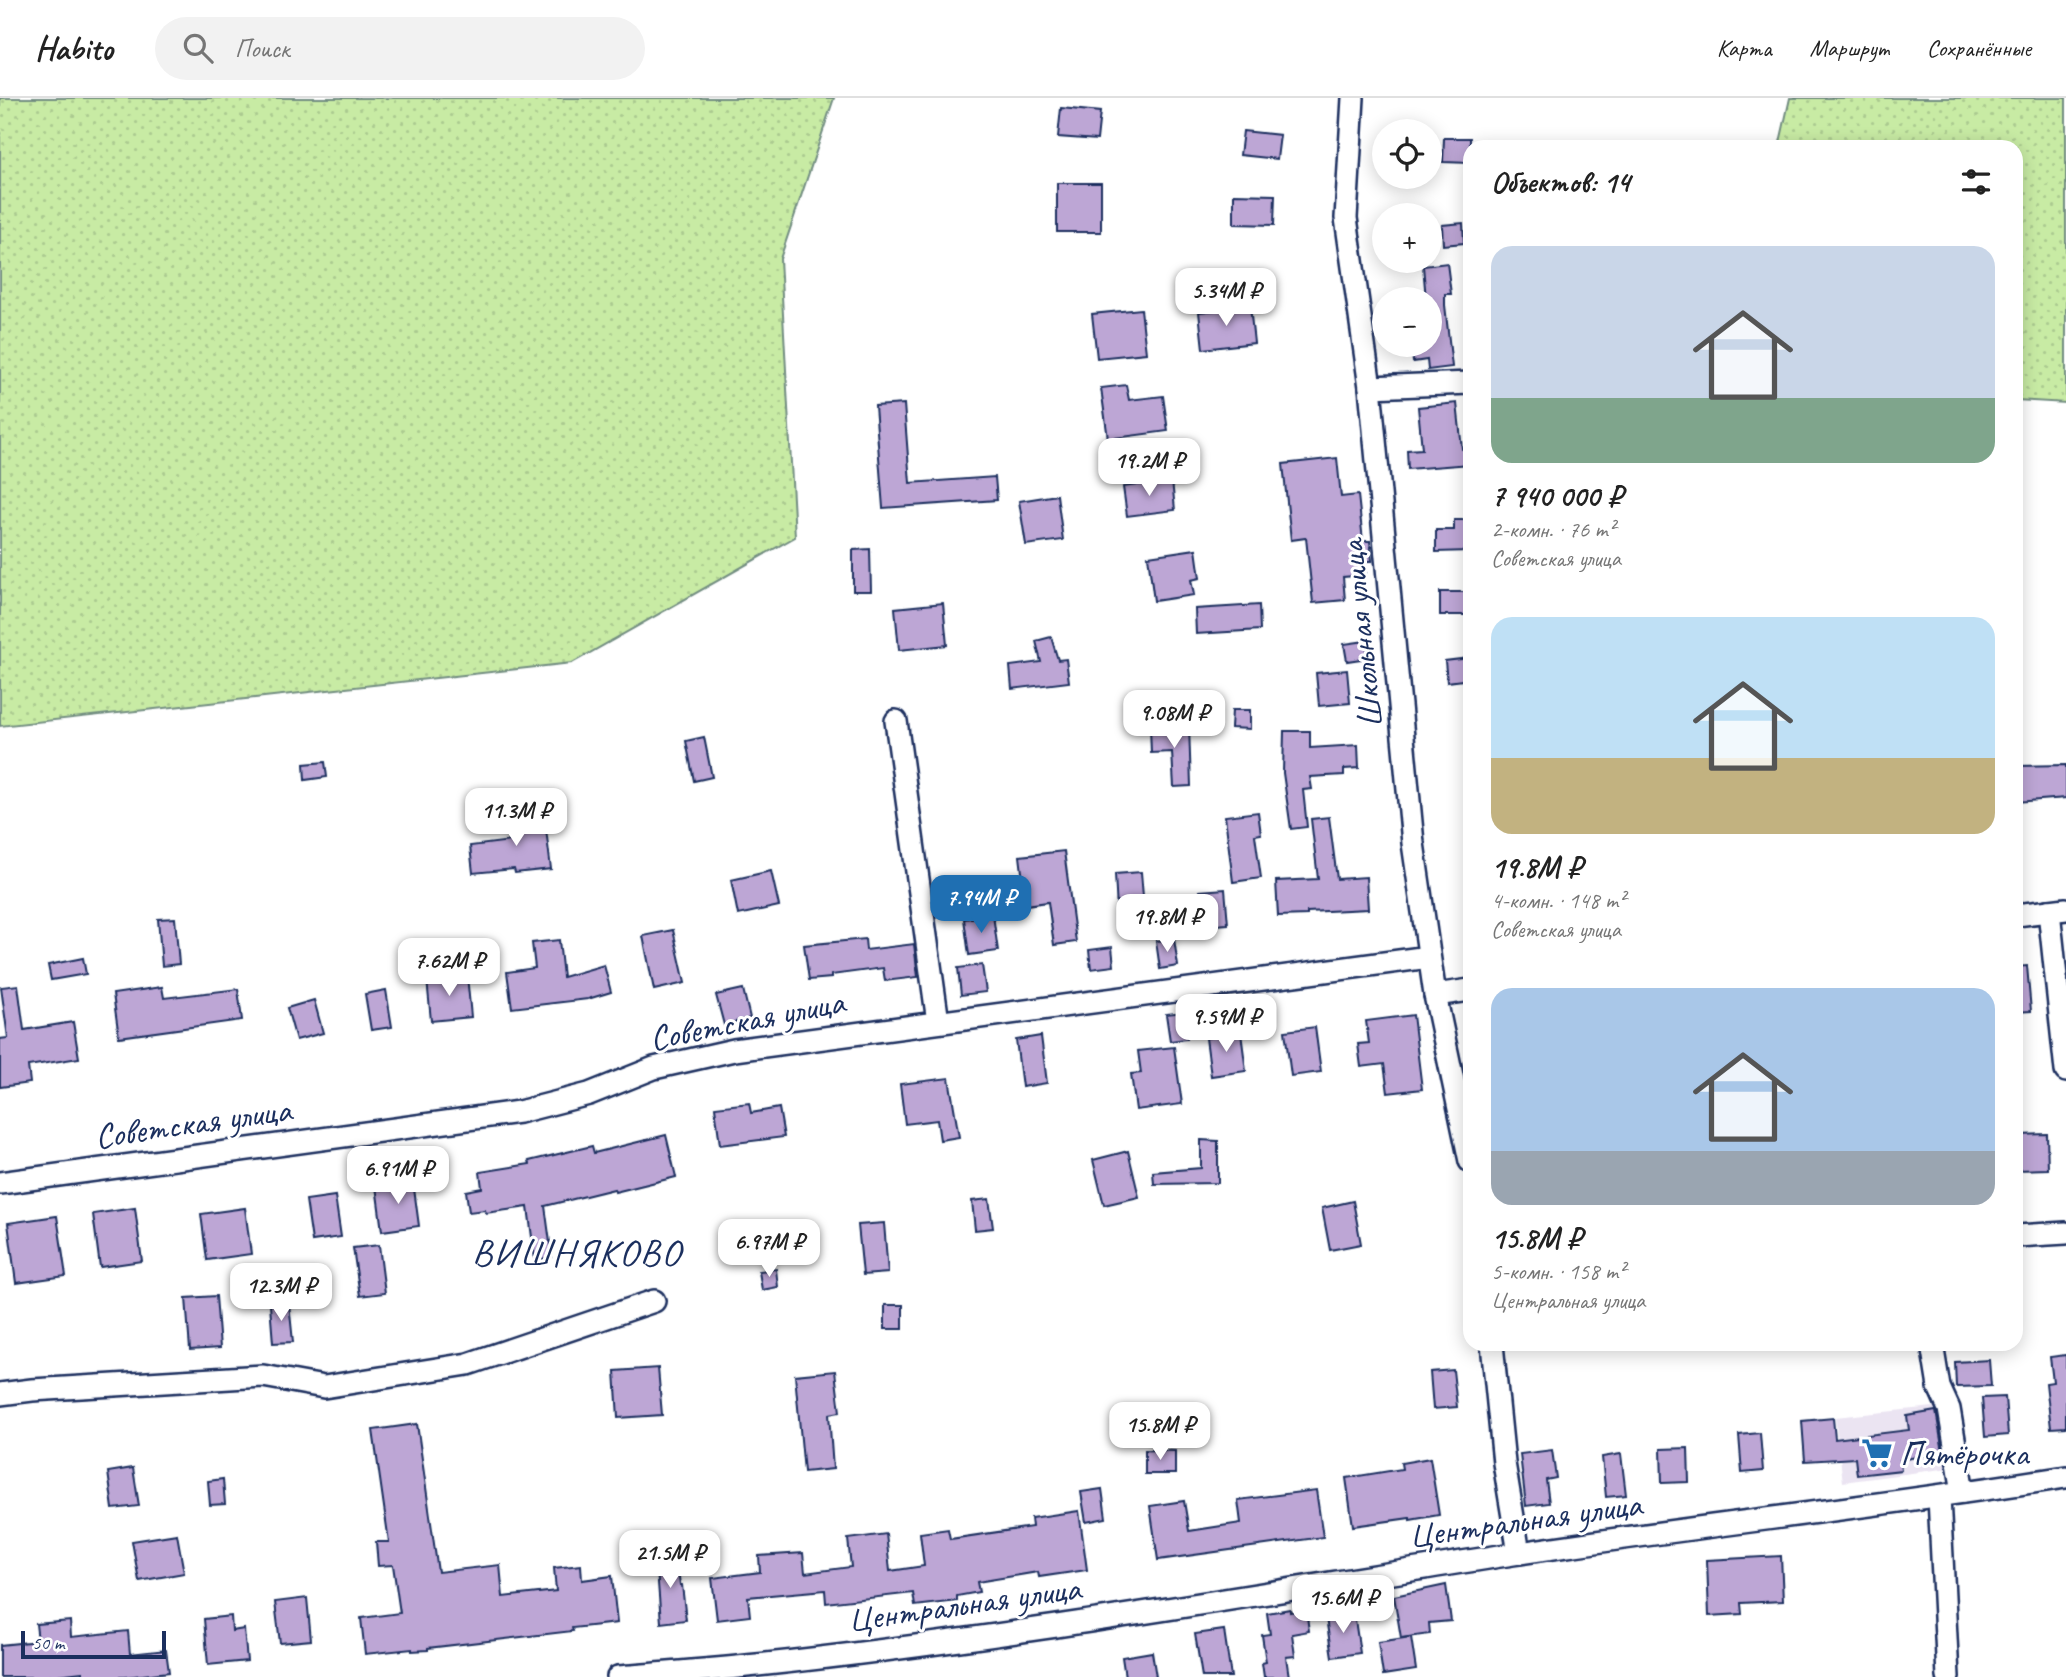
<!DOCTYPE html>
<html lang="ru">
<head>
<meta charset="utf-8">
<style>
	:root { --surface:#fff; --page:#f2f2f2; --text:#222; --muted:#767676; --line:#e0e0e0; --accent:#1f6fb2 }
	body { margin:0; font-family:Caveat,sans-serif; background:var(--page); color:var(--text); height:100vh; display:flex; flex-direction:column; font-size:26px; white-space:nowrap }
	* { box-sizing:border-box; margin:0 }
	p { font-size:23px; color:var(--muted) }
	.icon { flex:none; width:38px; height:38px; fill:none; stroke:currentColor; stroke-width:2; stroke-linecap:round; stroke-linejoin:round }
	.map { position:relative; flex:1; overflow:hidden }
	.panel { position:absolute; left:1463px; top:42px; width:560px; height:1211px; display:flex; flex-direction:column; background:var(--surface); border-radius:21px; box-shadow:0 4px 18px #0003 }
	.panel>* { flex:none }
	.fabs { position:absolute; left:1372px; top:21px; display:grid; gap:14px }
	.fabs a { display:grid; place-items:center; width:70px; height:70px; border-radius:50%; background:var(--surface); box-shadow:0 4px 18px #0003; font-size:35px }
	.scale { position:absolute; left:21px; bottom:18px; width:145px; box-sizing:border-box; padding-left:7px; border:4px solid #1b2f5e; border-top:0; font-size:19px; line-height:24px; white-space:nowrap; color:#1b2f5e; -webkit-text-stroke:5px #fff; paint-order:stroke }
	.price { position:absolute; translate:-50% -60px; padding:0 16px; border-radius:14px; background:#fff; color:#222; font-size:23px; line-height:46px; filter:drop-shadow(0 2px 4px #0008) }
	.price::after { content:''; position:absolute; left:50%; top:42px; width:21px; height:16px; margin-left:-10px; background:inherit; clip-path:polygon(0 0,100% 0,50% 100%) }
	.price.on { background:var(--accent); color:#fff }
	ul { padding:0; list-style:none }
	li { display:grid; align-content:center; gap:14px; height:371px; padding:0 28px }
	li span { display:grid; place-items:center; height:217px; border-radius:21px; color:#555 }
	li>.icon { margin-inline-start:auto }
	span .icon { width:126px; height:126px; fill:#fffc; stroke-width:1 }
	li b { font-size:30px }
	h2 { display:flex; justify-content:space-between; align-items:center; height:84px; padding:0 28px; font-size:30px }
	header { display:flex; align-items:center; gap:42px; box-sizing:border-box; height:98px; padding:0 35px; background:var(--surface); border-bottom:2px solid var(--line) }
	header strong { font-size:33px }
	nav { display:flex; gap:38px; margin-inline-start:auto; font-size:24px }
	.search { width:490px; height:63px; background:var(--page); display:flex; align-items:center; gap:18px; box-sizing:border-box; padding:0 24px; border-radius:38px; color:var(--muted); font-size:26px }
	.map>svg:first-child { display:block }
</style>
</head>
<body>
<header>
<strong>Habito</strong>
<div class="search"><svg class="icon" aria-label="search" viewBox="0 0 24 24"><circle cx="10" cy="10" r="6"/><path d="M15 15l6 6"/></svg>Поиск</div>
<nav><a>Карта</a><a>Маршрут</a><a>Сохранённые</a></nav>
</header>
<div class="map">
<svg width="2066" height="1579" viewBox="0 0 2066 1579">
	<defs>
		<pattern id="grass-dots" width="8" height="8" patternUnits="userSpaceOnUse" patternTransform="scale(1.75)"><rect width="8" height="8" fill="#c8eba4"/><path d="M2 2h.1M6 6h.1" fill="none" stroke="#abca90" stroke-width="1.8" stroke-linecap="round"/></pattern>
	</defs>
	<rect width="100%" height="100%" fill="#fff"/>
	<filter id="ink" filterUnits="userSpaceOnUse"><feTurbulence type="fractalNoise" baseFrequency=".0143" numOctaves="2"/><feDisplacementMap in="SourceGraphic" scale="14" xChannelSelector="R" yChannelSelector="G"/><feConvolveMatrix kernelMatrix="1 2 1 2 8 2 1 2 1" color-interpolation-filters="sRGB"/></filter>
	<g filter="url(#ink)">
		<path fill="#ebe4f2" d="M1943 1308 1950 1370 1843 1384 1835 1319Z"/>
		<g fill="url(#grass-dots)" stroke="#728d81" stroke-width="2">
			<path d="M0 0H834L780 161 795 439 572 565 0 628Z"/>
			<path d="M1790 0H2066V305L2016 302V49H1779Z"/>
		</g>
		<g fill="#bda6d5" stroke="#1b2f5e" stroke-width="2">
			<path d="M1061 10 1100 14 1097 42 1058 39Z"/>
			<path d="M1243 33 1280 37 1277 61 1240 57Z"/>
			<path d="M1444 40H1470V65L1443 64Z"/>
			<rect x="1057" y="85" width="44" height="49"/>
			<path d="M1234 96 1275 97 1274 127 1234 126Z"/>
			<path d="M1463 125 1464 145 1443 147 1442 127Z"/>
			<path d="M1447 165 1451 196H1445V207L1452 269 1428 272 1427 262 1413 264 1411 247H1430V201H1426L1423 168Z"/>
			<path d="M1250 208 1254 245 1203 251 1199 214Z"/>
			<path d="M1141 211 1146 255 1097 260 1092 216Z"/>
			<path d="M1126 287 1129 302 1163 298 1168 333 1108 341 1101 290Z"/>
			<path d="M1457 305 1462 351 1470 350V366L1408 371 1407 352 1422 351 1418 309Z"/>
			<path d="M904 306 910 385 995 379 997 402 883 410 875 308Z"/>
			<path d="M1337 360 1341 399 1358 397 1363 443H1370L1372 463H1365L1366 477 1343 479 1345 502 1313 505 1306 440 1291 442 1283 366Z"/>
			<path d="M1172 382 1175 412 1127 418 1123 389Z"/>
			<path d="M1057 397 1063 442 1026 447 1019 403Z"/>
			<path d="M1454 422H1470V453L1436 454V432H1454Z"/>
			<path d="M870 451 871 493H853V452Z"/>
			<path d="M1196 451 1200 480 1191 482 1194 497 1154 503 1148 458Z"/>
			<rect x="1440" y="494" width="30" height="23"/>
			<path d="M943 505 947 547 899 552 895 510Z"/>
			<path d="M1259 507 1260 532 1196 536 1195 511Z"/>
			<path d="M1051 539 1058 562 1066 561 1069 584 1012 591 1010 568 1041 564 1036 543Z"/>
			<path d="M1366 543 1368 560 1347 563 1344 546Z"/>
			<path d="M1470 560V581L1447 584 1445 563Z"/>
			<path d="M1347 572 1350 605 1319 608 1316 575Z"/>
			<path d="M1232 612H1250V631L1231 630Z"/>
			<path d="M1189 627 1191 688 1174 689 1172 654 1151 655 1150 629Z"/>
			<path d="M1284 633H1310V650L1358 647 1359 670 1344 671V677L1310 679 1312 691 1303 692 1307 729 1291 731 1283 675Z"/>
			<path d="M704 639 712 679 694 683 686 643Z"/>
			<path d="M325 664 327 679 305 682 304 666Z"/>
			<path d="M2066 667V700L2016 704V668Z"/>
			<path d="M1258 714 1261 736 1255 737 1261 780 1233 784 1225 718Z"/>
			<path d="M544 715 551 771 515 775 514 771 473 775 470 748 511 743 508 720Z"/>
			<path d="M1329 719 1337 781 1366 779 1368 811 1307 814V817L1278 818 1276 783 1318 781 1311 721Z"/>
			<path d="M1064 753 1076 844 1054 847 1048 804 1026 807 1020 758Z"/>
			<path d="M771 773 779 808 738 817 731 782Z"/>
			<path d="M1141 774 1144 811 1117 813 1115 776Z"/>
			<path d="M1225 791 1228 826 1202 828 1200 793Z"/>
			<path d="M993 817 998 853 969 857 964 821Z"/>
			<path d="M175 820 179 866 162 868 158 821Z"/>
			<path d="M673 832 685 885 654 892 643 838Z"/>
			<path d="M865 841 866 852 914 846 918 879 885 883 883 870 831 877V880L809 882 804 847Z"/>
			<path d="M1174 841 1178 868 1160 871 1156 843Z"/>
			<path d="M559 842 563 879 604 867 611 894 588 901 512 910 507 874 535 870 532 845Z"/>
			<path d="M1112 849 1114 868 1091 871 1089 852Z"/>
			<path d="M83 860 86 876 51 882 48 867Z"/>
			<path d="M982 867 986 894 961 897 958 870Z"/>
			<path d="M2027 868 2031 913 2016 914V869Z"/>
			<path d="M467 877 471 919 431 923 427 881Z"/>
			<path d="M18 887 24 932 73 924 79 960 28 968 30 985 0 989V941L8 940 1 889Z"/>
			<path d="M162 889 164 900 238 891 242 922 119 939 113 896Z"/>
			<path d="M743 891 750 920 724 927 716 897Z"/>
			<path d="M386 892 392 929 371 932 365 896Z"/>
			<path d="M314 902 323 935 296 942 287 910Z"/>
			<path d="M1183 914 1187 941 1170 943 1166 916Z"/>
			<path d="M1413 917 1422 991 1388 995 1384 966 1361 969 1358 946 1369 945 1366 923Z"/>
			<path d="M1315 929 1321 974 1291 978 1285 933Z"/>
			<path d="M1241 935 1246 973 1211 978 1206 940Z"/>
			<path d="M1041 938 1047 985 1022 989 1016 942Z"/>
			<path d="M1174 949 1182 1006 1136 1012 1131 976 1141 975 1138 953Z"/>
			<path d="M949 980 959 1039 940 1042 937 1022 905 1026 900 986Z"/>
			<path d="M749 1005 751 1015 779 1010 784 1039 720 1047 715 1009Z"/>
			<path d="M2047 1036 2048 1071 2016 1072V1037Z"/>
			<path d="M666 1037 676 1079 615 1094 614 1091 545 1108 552 1159 535 1162 528 1109 486 1115 485 1112 469 1114 466 1093 482 1090 480 1074 530 1066 529 1063 592 1048 594 1055Z"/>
			<path d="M1201 1042 1218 1043V1085L1154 1086 1153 1074 1201 1070Z"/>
			<path d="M1128 1053 1139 1099 1104 1107 1093 1062Z"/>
			<path d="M413 1083 419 1128 382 1133 376 1088Z"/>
			<path d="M335 1098 341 1139 312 1143 306 1102Z"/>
			<path d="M989 1101 993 1130 975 1132 972 1103Z"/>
			<path d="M1353 1103 1361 1146 1330 1152 1322 1110Z"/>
			<path d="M135 1110 142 1163 100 1169 93 1116Z"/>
			<path d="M245 1110 251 1156 207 1162 201 1116Z"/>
			<path d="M57 1118 66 1178 16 1185 8 1125Z"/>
			<path d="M884 1125 888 1175 863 1177 858 1127Z"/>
			<path d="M379 1147 385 1195 360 1198 353 1150Z"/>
			<path d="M776 1171 778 1189 762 1192 759 1173Z"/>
			<path d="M216 1198 220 1250 190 1252 186 1200Z"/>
			<path d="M289 1205 293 1244 273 1245 270 1207Z"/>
			<rect x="885" y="1207" width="18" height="24"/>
			<path d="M2066 1257V1329L2051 1330 2046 1285 2053 1284 2050 1259Z"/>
			<path d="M1989 1262 1991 1288 1956 1289 1955 1264Z"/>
			<path d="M658 1270 662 1317 618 1320 615 1273Z"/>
			<path d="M1453 1272 1457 1309 1433 1311 1430 1274Z"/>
			<path d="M835 1273 840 1314 829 1316 833 1371 804 1374 795 1277Z"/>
			<path d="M2005 1299 2008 1337 1985 1339 1982 1300Z"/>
			<path d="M1936 1313 1943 1354 1900 1362 1901 1372 1857 1377 1855 1360 1805 1363 1802 1323 1833 1320 1835 1341 1909 1332 1907 1318Z"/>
			<path d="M417 1326 438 1474 500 1467 503 1499 556 1493 554 1470 581 1467 582 1482 612 1478 617 1525 572 1530 573 1533 428 1550V1552L412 1553V1551L365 1556 361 1520 400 1515 393 1467 378 1468 376 1444H389L373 1332Z"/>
			<path d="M1760 1335 1763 1373 1742 1375 1739 1337Z"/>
			<path d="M1688 1350 1689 1384 1662 1385 1661 1351Z"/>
			<path d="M1145 1352 1175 1353V1376H1145Z"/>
			<path d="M1552 1352 1556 1380 1546 1382 1549 1405 1526 1408 1520 1356Z"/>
			<path d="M1621 1356 1626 1397 1606 1399 1602 1359Z"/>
			<path d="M1430 1360 1439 1417 1410 1422V1420L1353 1428 1346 1380 1402 1371 1401 1365Z"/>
			<path d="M133 1370 139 1408 113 1411 108 1374Z"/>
			<path d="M223 1381 225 1406 210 1407 208 1383Z"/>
			<path d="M1102 1391 1106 1420 1086 1424 1081 1394Z"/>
			<path d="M1316 1392 1323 1439 1158 1462 1150 1408 1184 1403 1189 1433 1241 1425 1238 1402Z"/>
			<path d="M1079 1413 1087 1472 1039 1479 1038 1474 977 1484 979 1494 957 1498V1503L915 1508 913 1495 826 1505 825 1492 748 1499 750 1518 717 1522 712 1480 760 1474 759 1458 803 1455 805 1475 851 1469 848 1441 886 1436 890 1473 924 1468 920 1435 948 1431 950 1441 1032 1429 1031 1420Z"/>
			<path d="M177 1436 184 1475 139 1483 132 1443Z"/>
			<path d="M676 1456 680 1487H682L686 1522 661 1525 656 1458Z"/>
			<path d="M1781 1458 1783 1503 1741 1505 1742 1516 1709 1518 1707 1462Z"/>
			<path d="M1446 1487 1451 1523 1429 1525 1430 1536 1401 1540 1394 1498Z"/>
			<path d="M307 1500 311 1542 280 1545 275 1504Z"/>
			<path d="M1290 1511V1514L1306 1511 1309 1533 1292 1536 1295 1558 1286 1559 1289 1579H1264L1262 1565 1266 1564 1262 1537 1270 1536 1267 1515Z"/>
			<path d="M1354 1515 1360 1555 1332 1559 1326 1520Z"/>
			<path d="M231 1518 232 1533 244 1531 247 1563 208 1567 204 1521Z"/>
			<path d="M70 1523 71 1539 128 1533 130 1556 166 1552 169 1574 125 1579H83V1574L41 1579H0V1547L38 1543 36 1526Z"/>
			<path d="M1224 1532 1231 1579H1202L1195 1536Z"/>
			<path d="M1411 1539 1416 1572 1383 1577 1378 1544Z"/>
			<path d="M1152 1554 1156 1579H1125L1122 1559Z"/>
		</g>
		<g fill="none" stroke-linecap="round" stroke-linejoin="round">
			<defs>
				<g id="minor">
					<path d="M1353 0 1346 120 1370 289 1413 745 1435 897 1470 1063"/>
					<path d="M1370 289 1470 285"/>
					<path d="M896 623 938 924"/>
					<path d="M2049 813 2066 973"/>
					<path d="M2016 817 2066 811"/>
					<path d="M1435 897 1470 892"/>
					<path d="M0 1085 519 1014 589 996 654 970 734 952 1429 859"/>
					<path d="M2016 1138 2066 1135"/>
					<path d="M1492 1246 1504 1365 1519 1455"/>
					<path d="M1932 1246 1939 1289 1949 1311 1963 1394"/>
					<path d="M0 1296 32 1292 263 1278 324 1289 468 1266 654 1203"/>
					<path d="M1939 1399 1948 1579"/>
					<path d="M618 1579C664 1575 711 1572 757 1567 1010 1540 1262 1495 1513 1456 1697 1428 1882 1408 2066 1379"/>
				</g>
			</defs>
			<use href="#minor" stroke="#1b2f5e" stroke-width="26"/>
			<use href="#minor" stroke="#fff" stroke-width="21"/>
		</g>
	</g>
	<defs>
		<symbol id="supermarket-bare" viewBox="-9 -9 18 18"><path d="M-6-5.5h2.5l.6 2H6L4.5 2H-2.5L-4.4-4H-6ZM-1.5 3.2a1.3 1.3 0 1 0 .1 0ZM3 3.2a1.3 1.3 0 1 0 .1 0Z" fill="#1f6fb2" stroke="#fff" stroke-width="2.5" paint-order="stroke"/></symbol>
	</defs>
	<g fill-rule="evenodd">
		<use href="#supermarket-bare" x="1855" y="1333" width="44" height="44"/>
	</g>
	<g text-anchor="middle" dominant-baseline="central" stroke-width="6" stroke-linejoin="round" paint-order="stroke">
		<g font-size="35" fill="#1b2f5e" stroke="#fff">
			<text transform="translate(1361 536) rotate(-96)">Школьная улица</text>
			<text transform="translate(747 922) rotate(-11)">Советская улица</text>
			<text transform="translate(193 1025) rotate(-8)">Советская улица</text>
			<text transform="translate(1525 1422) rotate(-8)">Центральная улица</text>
			<text transform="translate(964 1506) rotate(-8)">Центральная улица</text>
		</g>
		<g font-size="35" fill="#1b2f5e" stroke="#fff" text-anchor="start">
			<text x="1900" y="1355">Пятёрочка</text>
		</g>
		<g font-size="38" letter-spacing="2" fill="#1b2f5e" stroke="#fff">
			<text x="577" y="1154">ВИШНЯКОВО</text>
		</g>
	</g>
</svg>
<div class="fabs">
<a><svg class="icon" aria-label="locate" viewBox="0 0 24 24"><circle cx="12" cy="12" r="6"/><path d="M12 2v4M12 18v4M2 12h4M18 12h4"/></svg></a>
<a>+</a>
<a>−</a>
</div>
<div class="scale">50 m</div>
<b class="price" style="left:1226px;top:230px">5.34M ₽</b>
<b class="price" style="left:1149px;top:400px">19.2M ₽</b>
<b class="price" style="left:1174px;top:652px">9.08M ₽</b>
<b class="price" style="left:516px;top:750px">11.3M ₽</b>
<b class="price on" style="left:981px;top:837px">7.94M ₽</b>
<b class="price" style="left:1167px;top:856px">19.8M ₽</b>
<b class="price" style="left:449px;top:900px">7.62M ₽</b>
<b class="price" style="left:1226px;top:956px">9.59M ₽</b>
<b class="price" style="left:398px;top:1108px">6.91M ₽</b>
<b class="price" style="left:769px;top:1181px">6.97M ₽</b>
<b class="price" style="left:281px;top:1225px">12.3M ₽</b>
<b class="price" style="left:1160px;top:1364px">15.8M ₽</b>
<b class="price" style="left:670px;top:1492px">21.5M ₽</b>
<b class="price" style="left:1343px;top:1537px">15.6M ₽</b>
<section class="panel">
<h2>Объектов: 14<svg class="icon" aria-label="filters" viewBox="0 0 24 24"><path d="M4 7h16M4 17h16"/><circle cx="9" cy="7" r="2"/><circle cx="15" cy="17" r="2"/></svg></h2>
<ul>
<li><span style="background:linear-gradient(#c9d6e8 70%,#7fa58c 0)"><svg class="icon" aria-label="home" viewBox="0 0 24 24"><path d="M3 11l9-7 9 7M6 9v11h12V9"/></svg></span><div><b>7 940 000 ₽</b><p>2-комн. · 76 m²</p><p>Советская улица</p></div></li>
<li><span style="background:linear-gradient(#bfe0f5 65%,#c2b280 0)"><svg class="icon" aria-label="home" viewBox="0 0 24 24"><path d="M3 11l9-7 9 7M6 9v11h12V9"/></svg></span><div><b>19.8M ₽</b><p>4-комн. · 148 m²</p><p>Советская улица</p></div></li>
<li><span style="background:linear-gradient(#a9c7e8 75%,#9aa5b1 0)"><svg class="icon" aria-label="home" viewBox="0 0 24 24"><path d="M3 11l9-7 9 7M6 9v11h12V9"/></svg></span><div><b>15.8M ₽</b><p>5-комн. · 158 m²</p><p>Центральная улица</p></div></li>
</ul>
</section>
</div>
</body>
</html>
